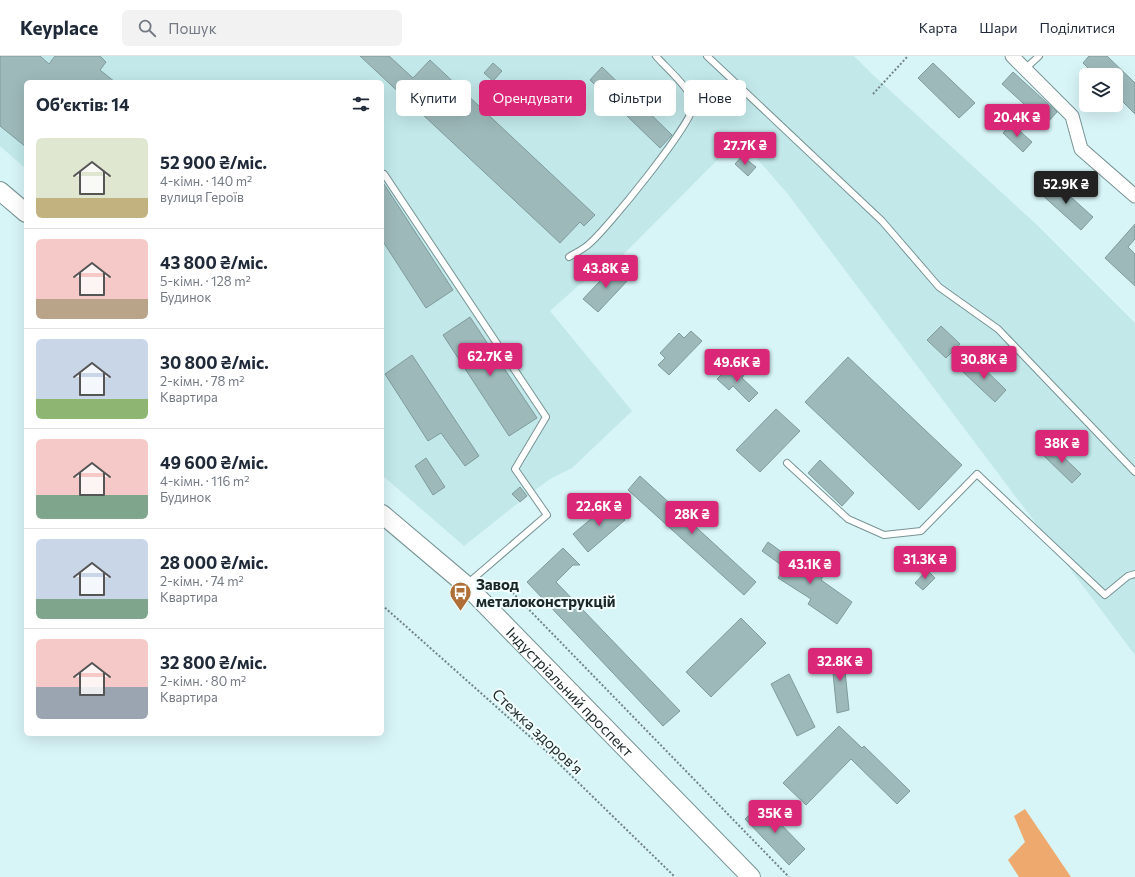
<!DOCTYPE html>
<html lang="uk">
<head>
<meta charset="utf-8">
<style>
	:root { --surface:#fff; --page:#f2f2f3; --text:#1f2937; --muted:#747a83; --line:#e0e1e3; --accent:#db2777 }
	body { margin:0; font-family:Commissioner,sans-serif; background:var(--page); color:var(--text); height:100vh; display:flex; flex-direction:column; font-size:15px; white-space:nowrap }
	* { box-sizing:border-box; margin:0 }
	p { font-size:13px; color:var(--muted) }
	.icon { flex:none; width:22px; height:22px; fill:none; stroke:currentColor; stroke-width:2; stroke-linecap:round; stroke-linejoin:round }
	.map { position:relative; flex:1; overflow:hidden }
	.details { position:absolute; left:24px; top:24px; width:360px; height:656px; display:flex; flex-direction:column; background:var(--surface); border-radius:6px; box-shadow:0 4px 16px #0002 }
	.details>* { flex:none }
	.hud { position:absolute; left:396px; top:24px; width:380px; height:36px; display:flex; gap:8px }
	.controls { position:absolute; left:1079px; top:12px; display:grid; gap:8px }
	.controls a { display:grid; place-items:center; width:44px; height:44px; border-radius:6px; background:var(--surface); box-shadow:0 4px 16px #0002; font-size:20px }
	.price { position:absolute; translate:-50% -34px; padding:0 9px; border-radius:4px; background:var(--accent); color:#fff; font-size:13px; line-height:26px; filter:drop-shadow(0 1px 2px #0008) }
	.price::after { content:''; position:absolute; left:50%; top:24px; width:12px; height:9px; margin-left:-6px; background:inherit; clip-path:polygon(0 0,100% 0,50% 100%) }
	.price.on { background:#222; color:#fff }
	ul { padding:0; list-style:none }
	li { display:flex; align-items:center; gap:12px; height:100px; padding:0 12px }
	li+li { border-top:1px solid var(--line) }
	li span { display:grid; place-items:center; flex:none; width:112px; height:80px; border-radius:6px; color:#555 }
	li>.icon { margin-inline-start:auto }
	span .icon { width:48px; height:48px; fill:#fffc; stroke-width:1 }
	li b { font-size:17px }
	h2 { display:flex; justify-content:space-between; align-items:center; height:48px; padding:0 12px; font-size:17px }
	.pill { padding:0 14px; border-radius:6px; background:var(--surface); box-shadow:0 4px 16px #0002; font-size:14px; line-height:36px }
	.pill.on { background:var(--accent); color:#fff }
	header { display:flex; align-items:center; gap:24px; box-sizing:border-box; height:56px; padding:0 20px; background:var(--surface); border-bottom:1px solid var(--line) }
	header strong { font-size:19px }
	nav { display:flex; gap:22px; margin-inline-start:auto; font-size:14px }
	.search { width:280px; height:36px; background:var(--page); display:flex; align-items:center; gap:10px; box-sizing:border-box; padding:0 14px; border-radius:6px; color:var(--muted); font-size:15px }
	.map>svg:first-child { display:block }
</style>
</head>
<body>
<header>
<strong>Keyplace</strong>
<div class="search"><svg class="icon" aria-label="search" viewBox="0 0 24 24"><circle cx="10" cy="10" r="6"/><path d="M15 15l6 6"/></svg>Пошук</div>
<nav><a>Карта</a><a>Шари</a><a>Поділитися</a></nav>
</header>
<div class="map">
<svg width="1135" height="821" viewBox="0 0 1135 821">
	<rect width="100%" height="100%" fill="#d7f4f6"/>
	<path fill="#c2e8e9" d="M0 0H854L873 19 1036 168 1135 267V599L787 137 739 82 612 210 579 229 550 255 632 355 572 412 550 423 527 440 464 490 382 419V26H26V113L0 90Z"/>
	<path fill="#eea96f" d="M1025 753 1071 821H1019L1008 804 1025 786 1014 760Z"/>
	<g fill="#9db9ba" stroke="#809b9c">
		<path d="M0 0H40L49 8 55 0H100L106 6 100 14 115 26H26V91L0 70Z"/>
		<path d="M360 0H389L413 22 430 4 595 159 584 170 580 166 560 187Z"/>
		<path d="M1089 0H1107L1135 27V58L1116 39V19H1095L1083 7Z"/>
		<path d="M493 7 502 15 493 25 484 17Z"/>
		<path d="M933 7 975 47 959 62 918 22Z"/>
		<path d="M602 11 672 79 660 92 590 24Z"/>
		<path d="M1013 16 1057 56 1046 68 1002 28Z"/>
		<path d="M1011 67 1032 86 1023 96 1003 77Z"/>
		<path d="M742 100 756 111 748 120 735 108Z"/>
		<path d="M1052 124 1093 161 1081 174 1040 137Z"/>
		<path d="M382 125 453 234 426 252 382 184Z"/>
		<path d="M1135 168V183L1128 191 1135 198V230L1105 202Z"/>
		<path d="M615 209 629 223 598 256 583 243Z"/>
		<path d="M470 261 537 362 509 380 443 279Z"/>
		<path d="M941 270 960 288 946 302 927 284Z"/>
		<path d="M691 275 702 285 669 319 658 309 665 302 660 297 679 277 684 282Z"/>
		<path d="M412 299 479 400 465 410 441 377 428 385 385 318Z"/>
		<path d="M848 301 962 409 919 454 805 346Z"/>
		<path d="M974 303 1006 334 995 346 962 315Z"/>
		<path d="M732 308 744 319 742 322 758 337 749 346 733 330 729 334 717 323Z"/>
		<path d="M776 353 800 375 760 416 736 394Z"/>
		<path d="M1051 389 1081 418 1072 427 1042 398Z"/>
		<path d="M426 402 445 431 433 439 415 410Z"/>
		<path d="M820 404 854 437 842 450 808 417Z"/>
		<path d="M640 420 756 526 744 539 628 434Z"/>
		<path d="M520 431 527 440 520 446 512 438Z"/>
		<path d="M610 447 625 464 588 496 573 478Z"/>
		<path d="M768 486 790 502 792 500 823 520 821 524 852 546 837 568 808 548 811 543 778 522 784 511 762 495Z"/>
		<path d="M563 492 580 509H573L556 526 680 655 663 670 527 526Z"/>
		<path d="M927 514 935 522 923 534 915 527Z"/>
		<path d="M741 562 766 587 711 641 686 616Z"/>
		<path d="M843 595 849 654 837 657 831 597Z"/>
		<path d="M789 618 815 671 797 680 771 628Z"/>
		<path d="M839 670 862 692 864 690 910 735 897 748 851 703 806 749 783 727Z"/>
		<path d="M761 748 805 793 789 809 745 763Z"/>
	</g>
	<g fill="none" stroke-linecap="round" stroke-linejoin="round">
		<defs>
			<g id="lane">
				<path d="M707 0 882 165 939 231 998 273 1135 416"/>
				<path d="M1026 12 1039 0"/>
				<path d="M382 119 384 118 546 361 515 413 547 459 467 528"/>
				<path d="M569 201C575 197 584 193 589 188 607 173 692 68 693 50 695 36 665 11 656 0"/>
				<path d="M787 407 848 463 884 479 921 475 977 418 1105 539 1128 520 1135 518"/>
			</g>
			<path id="street" d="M1012 0 1072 60 1081 93 1135 140"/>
			<g id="secondary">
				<path d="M0 135 26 157"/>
				<path id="s1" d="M382 458 466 529 751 821"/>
			</g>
		</defs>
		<use href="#lane" stroke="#789394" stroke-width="8"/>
		<use href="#street" stroke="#789394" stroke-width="15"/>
		<use href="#secondary" stroke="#789394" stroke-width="20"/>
		<g stroke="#718486" stroke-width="2" stroke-dasharray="2 2" stroke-linecap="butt">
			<path d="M873 38 908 0"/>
			<path d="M507 531 789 821"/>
			<path d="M382 549 546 695 675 821"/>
		</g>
		<use href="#lane" stroke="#fff" stroke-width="6"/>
		<use href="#street" stroke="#fff" stroke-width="13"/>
		<use href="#secondary" stroke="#fff" stroke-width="18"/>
	</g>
	<defs>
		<symbol id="bus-pin" viewBox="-11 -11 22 30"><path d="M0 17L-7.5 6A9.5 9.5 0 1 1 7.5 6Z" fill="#af6f37" stroke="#f2fefe"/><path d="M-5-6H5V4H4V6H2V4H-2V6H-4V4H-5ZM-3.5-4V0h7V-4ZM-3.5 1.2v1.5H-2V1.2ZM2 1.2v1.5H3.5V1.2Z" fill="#fff"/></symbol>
	</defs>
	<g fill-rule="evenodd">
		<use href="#bus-pin" x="448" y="524" width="25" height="34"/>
	</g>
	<g text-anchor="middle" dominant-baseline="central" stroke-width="4" stroke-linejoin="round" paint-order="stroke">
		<g font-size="15" font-weight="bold" fill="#1b2627" stroke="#f2fefe" text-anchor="start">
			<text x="476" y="528">Завод<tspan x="476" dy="17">металоконструкцій</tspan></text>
		</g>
		<g font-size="15" fill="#1b2627" stroke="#f2fefe">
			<text stroke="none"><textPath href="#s1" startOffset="259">Індустріальний проспект</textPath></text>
			<text transform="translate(538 675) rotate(43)">Стежка здоров'я</text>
		</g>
	</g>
</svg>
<div class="controls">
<a><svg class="icon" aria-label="layers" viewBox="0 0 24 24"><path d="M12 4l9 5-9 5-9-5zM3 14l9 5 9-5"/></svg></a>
</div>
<b class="price" style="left:1017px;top:82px">20.4K ₴</b>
<b class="price" style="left:745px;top:110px">27.7K ₴</b>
<b class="price on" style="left:1066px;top:149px">52.9K ₴</b>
<b class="price" style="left:606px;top:233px">43.8K ₴</b>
<b class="price" style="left:490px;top:321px">62.7K ₴</b>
<b class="price" style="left:984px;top:324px">30.8K ₴</b>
<b class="price" style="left:737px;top:327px">49.6K ₴</b>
<b class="price" style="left:1062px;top:408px">38K ₴</b>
<b class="price" style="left:599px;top:471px">22.6K ₴</b>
<b class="price" style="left:692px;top:479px">28K ₴</b>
<b class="price" style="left:925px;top:524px">31.3K ₴</b>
<b class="price" style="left:810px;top:529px">43.1K ₴</b>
<b class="price" style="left:840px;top:626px">32.8K ₴</b>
<b class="price" style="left:775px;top:778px">35K ₴</b>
<div class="hud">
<a class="pill">Купити</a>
<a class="pill on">Орендувати</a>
<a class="pill">Фільтри</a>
<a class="pill">Нове</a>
</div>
<section class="details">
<h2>Об’єктів: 14<svg class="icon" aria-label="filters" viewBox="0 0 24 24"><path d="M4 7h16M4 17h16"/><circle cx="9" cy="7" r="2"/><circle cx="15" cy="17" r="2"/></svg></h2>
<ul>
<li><span style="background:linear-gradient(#dfe7d0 75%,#c2b280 0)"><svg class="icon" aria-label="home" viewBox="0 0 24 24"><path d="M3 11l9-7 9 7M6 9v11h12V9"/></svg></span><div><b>52 900 ₴/міс.</b><p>4-кімн. · 140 m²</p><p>вулиця Героїв</p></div></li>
<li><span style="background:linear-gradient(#f6c9c9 75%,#b9a48a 0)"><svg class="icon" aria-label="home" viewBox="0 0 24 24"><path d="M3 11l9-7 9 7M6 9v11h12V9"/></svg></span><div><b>43 800 ₴/міс.</b><p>5-кімн. · 128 m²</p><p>Будинок</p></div></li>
<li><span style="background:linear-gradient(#c9d6e8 75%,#8fb573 0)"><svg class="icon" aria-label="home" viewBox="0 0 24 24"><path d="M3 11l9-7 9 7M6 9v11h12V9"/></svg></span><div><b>30 800 ₴/міс.</b><p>2-кімн. · 78 m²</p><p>Квартира</p></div></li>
<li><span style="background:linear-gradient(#f6c9c9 70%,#7fa58c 0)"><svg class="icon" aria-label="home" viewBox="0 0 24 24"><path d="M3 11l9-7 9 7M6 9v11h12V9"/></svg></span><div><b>49 600 ₴/міс.</b><p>4-кімн. · 116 m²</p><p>Будинок</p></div></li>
<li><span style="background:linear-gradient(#c9d6e8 75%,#7fa58c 0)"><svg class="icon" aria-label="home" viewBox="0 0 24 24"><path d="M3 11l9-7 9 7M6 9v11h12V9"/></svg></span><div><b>28 000 ₴/міс.</b><p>2-кімн. · 74 m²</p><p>Квартира</p></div></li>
<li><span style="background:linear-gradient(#f6c9c9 60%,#9aa5b1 0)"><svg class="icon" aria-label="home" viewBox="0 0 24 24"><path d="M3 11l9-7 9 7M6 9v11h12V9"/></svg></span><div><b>32 800 ₴/міс.</b><p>2-кімн. · 80 m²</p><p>Квартира</p></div></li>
</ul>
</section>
</div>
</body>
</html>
